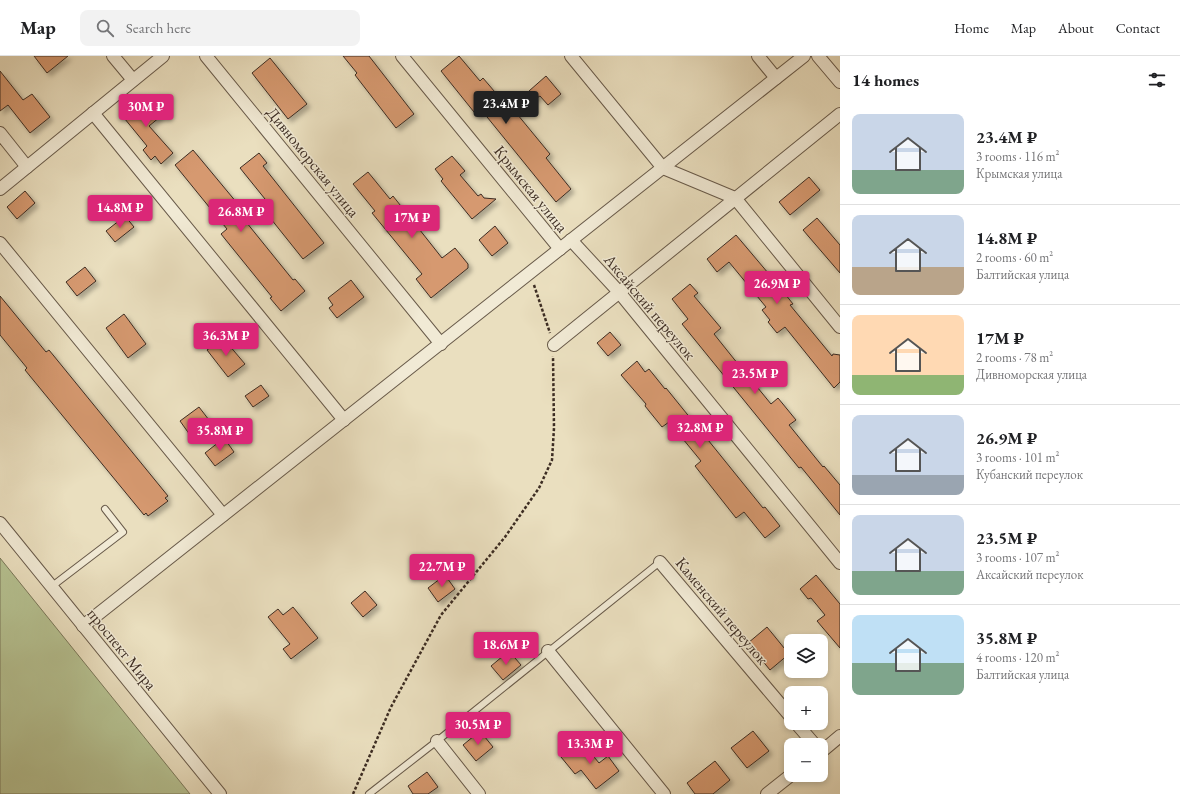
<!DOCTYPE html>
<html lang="en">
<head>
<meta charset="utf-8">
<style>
	:root { --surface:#fff; --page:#f2f2f2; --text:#202124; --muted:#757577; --line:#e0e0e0; --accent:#db2777 }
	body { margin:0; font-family:"EB Garamond",serif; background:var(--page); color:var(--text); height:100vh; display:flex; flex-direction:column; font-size:15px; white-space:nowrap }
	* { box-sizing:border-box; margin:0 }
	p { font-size:13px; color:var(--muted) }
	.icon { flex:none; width:22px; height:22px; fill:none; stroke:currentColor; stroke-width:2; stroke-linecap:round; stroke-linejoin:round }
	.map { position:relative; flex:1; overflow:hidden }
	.sheet { display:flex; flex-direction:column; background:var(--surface); width:340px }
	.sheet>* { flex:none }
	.buttons { position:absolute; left:784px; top:578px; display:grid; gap:8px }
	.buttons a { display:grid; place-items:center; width:44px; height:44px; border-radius:8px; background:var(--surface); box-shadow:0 2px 6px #0003; font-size:20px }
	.price { position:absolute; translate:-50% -34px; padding:0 9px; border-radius:4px; background:var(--accent); color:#fff; font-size:13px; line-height:26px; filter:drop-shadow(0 1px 2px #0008) }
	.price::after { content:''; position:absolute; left:50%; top:24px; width:12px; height:9px; margin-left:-6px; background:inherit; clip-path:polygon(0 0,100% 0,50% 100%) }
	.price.active { background:#222; color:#fff }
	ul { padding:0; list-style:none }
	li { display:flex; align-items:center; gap:12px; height:100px; padding:0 12px }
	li+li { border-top:1px solid var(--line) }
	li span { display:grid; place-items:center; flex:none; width:112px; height:80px; border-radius:8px; color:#555 }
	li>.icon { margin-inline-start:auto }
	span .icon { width:48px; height:48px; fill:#fffc; stroke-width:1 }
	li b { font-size:17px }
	h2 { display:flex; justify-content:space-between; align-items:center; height:48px; padding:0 12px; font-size:17px }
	header { display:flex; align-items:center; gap:24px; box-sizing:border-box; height:56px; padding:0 20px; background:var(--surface); border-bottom:1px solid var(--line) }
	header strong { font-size:19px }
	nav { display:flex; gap:22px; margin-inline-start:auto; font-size:14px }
	.search { width:280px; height:36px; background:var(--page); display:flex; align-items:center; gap:10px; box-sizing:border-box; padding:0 14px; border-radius:8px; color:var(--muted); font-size:15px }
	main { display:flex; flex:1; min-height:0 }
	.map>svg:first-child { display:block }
</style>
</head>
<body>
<header>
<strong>Map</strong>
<div class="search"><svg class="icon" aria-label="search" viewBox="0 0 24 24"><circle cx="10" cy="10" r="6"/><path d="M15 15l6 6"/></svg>Search here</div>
<nav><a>Home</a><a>Map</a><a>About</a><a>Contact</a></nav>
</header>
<main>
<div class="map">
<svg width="840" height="738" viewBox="0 0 840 738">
	<defs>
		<filter id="shadow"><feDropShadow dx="3.5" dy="3.5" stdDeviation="2" flood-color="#0004"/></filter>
	</defs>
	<rect width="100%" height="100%" fill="#eadfbf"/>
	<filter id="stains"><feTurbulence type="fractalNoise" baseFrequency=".005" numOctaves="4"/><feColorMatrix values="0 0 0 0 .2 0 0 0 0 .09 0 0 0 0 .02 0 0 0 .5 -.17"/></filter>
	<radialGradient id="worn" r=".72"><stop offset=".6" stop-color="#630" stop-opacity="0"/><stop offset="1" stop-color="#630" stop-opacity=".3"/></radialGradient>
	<path fill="#b6c292" stroke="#7a785a" d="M0 502 190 738H0Z"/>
	<g fill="#d69970" stroke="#3d2d23" filter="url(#shadow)">
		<path d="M34 0H68L47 17Z"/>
		<path d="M343 0H369L414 58 396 72 355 19 357 17Z"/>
		<path d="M459 0 480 25 483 22 506 49 508 47 550 98 546 102 571 133 556 146 483 56 478 61 441 15Z"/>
		<path d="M270 2 307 48 288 63 252 17Z"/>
		<path d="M0 15 23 44 32 38 50 61 30 77 8 49 0 55Z"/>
		<path d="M546 20 561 38 548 49 540 40 535 43 529 35Z"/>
		<path d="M142 39 160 61 149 70 173 97 161 108 155 100 151 104 143 94 147 90 120 57Z"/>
		<path d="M193 94 242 153 238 156 293 224 295 223 305 235 281 255 270 242 272 241 221 178 227 173 175 109Z"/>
		<path d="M259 97 267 107 263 110 324 187 303 203 259 148 265 143 240 112Z"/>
		<path d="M452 100 465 115 460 119 478 140 481 138 484 142 496 143 472 163 441 125 443 123 435 113Z"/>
		<path d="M368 116 390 143 393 140 442 202 455 192 468 208V212L431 242 416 223 422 218 372 157 375 155 353 128Z"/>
		<path d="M809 121 820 134 790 159 779 146Z"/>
		<path d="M25 135 35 147 17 163 7 151Z"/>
		<path d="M125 160 134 171 115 186 106 175Z"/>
		<path d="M817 162 840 189V217L803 174Z"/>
		<path d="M495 170 508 187 492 200 479 184Z"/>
		<path d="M736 179 774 224 793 248 790 249 832 300 833 298 840 299V326L834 332 785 271 777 277 768 266 770 264 762 254 766 251 729 206 717 216 707 203Z"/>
		<path d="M85 211 96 225 77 240 66 226Z"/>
		<path d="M351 224 364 241 337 262 329 252 333 249 328 242Z"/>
		<path d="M690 228 698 237 694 240 721 272 714 278 746 318 751 315 757 323 753 326 771 348 778 342 796 364 789 369 823 411 824 410 840 429V459L801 411 799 412 682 268 688 263 672 243Z"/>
		<path d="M0 240 46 296 49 294 168 440 165 442 168 445 148 460 146 457 144 459 25 314 27 312 0 279Z"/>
		<path d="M124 258 146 288 128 302 106 272Z"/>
		<path d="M610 276 621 289 608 300 597 287Z"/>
		<path d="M223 282 245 308 228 321 207 294Z"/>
		<path d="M637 305 645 316 649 313 665 333 666 332 763 452 765 451 780 470 765 482 744 456 736 462 695 410 701 405 669 366 662 371 645 350 646 348 621 319Z"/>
		<path d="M261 329 269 340 253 351 245 340Z"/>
		<path d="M199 351 209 364 190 379 180 365Z"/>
		<path d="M224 382 234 396 215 410 205 397Z"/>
		<path d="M445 519 455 533 438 546 428 532Z"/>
		<path d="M816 519 840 548V592L817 565 825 559 811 542 808 543 800 533Z"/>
		<path d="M365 535 377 549 363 561 351 547Z"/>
		<path d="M293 551 318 582 291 603 283 593 290 588 268 561 278 553 283 559Z"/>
		<path d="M767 571 789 598 770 614 748 587Z"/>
		<path d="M509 595 521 609 503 624 491 610Z"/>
		<path d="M480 675 493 691 476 705 463 689Z"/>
		<path d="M753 675 769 695 747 712 731 692Z"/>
		<path d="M581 685 599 707 608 700 619 715 596 733 581 714 575 718 561 701Z"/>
		<path d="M715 705 730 724 713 738H695L687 727Z"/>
		<path d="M427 716 438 731 428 738H413L408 730Z"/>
	</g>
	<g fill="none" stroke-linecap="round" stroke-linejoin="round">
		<defs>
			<g id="lane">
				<path d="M51 531 123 476 105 453"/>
				<path d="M369 738 437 685 660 506"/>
			</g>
			<g id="street">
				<path d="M113 0 133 24"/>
				<path d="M206 0 441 288"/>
				<path d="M402 0 560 193"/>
				<path d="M571 0 663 112 735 142 840 271"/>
				<path d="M758 0 776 22"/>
				<path d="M818 0 840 26"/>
				<path d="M93 57 344 364"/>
				<path d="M0 77 27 111"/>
				<path d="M0 133 163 0"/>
				<path d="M571 184 619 236 840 507"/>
				<path d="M0 187 223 459"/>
				<path d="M554 289 840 58"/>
				<path d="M0 467 220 738"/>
				<path d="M660 506 791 661"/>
				<path d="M83 570 804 0"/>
				<path d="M548 595 664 738"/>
				<path d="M796 667 815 689"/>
				<path d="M437 685 479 738"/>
				<path d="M821 696 840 680"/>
				<path d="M767 738 791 719"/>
			</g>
		</defs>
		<use href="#lane" stroke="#685a4a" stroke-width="8"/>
		<use href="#street" stroke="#685a4a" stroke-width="14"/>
		<g stroke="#3d2d23" stroke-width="2.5" stroke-dasharray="3 2" stroke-linecap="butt">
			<path d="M534 229 550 277"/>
			<path d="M353 738 391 651 441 559 505 481 539 432 552 404 554 372 553 300"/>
		</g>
		<use href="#lane" stroke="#f1ead5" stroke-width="6"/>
		<use href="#street" stroke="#f1ead5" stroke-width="12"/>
	</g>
	<g text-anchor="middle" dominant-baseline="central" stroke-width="3" stroke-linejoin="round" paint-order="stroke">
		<g font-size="16" fill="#3d2d23" stroke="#f1ead5">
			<text transform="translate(313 106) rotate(51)">Дивноморская улица</text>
			<text transform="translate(531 133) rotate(51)">Крымская улица</text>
			<text transform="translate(650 251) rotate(50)">Аксайский переулок</text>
			<text transform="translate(722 555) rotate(50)">Каменский переулок</text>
			<text transform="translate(122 593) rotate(51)">проспект Мира</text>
		</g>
	</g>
	<rect width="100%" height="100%" filter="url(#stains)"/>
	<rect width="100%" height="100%" fill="url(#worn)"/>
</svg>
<div class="buttons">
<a><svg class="icon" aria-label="layers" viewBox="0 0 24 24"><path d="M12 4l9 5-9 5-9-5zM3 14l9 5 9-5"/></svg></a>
<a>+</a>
<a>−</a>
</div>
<b class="price active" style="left:506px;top:69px">23.4M ₽</b>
<b class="price" style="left:146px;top:72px">30M ₽</b>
<b class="price" style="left:120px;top:173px">14.8M ₽</b>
<b class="price" style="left:241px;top:177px">26.8M ₽</b>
<b class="price" style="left:412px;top:183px">17M ₽</b>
<b class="price" style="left:777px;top:249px">26.9M ₽</b>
<b class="price" style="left:226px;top:301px">36.3M ₽</b>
<b class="price" style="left:755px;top:339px">23.5M ₽</b>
<b class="price" style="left:700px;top:393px">32.8M ₽</b>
<b class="price" style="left:220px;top:396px">35.8M ₽</b>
<b class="price" style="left:442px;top:532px">22.7M ₽</b>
<b class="price" style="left:506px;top:610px">18.6M ₽</b>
<b class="price" style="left:478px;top:690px">30.5M ₽</b>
<b class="price" style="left:590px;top:709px">13.3M ₽</b>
</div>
<section class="sheet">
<h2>14 homes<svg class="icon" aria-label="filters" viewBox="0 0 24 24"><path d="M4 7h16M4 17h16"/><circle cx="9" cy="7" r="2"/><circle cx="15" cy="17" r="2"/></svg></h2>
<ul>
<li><span style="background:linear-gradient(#c9d6e8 70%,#7fa58c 0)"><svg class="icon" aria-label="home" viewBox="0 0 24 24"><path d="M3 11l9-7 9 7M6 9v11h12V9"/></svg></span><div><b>23.4M ₽</b><p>3 rooms · 116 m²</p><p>Крымская улица</p></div></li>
<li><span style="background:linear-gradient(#c9d6e8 65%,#b9a48a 0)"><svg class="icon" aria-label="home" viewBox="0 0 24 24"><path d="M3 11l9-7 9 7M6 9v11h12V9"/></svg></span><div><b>14.8M ₽</b><p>2 rooms · 60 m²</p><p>Балтийская улица</p></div></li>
<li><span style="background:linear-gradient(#ffd9b3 75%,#8fb573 0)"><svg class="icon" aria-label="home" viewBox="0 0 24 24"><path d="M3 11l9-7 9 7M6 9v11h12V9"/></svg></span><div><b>17M ₽</b><p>2 rooms · 78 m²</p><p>Дивноморская улица</p></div></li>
<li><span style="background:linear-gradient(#c9d6e8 75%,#9aa5b1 0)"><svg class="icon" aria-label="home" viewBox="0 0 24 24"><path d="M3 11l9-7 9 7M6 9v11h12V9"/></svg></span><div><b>26.9M ₽</b><p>3 rooms · 101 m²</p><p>Кубанский переулок</p></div></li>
<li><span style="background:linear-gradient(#c9d6e8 70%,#7fa58c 0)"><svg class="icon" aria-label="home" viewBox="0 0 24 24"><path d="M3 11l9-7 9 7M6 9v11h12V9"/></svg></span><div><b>23.5M ₽</b><p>3 rooms · 107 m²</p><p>Аксайский переулок</p></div></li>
<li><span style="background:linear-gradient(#bfe0f5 60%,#7fa58c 0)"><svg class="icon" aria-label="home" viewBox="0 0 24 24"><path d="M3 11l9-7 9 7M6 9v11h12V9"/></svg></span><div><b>35.8M ₽</b><p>4 rooms · 120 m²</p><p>Балтийская улица</p></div></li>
</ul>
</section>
</main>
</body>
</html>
